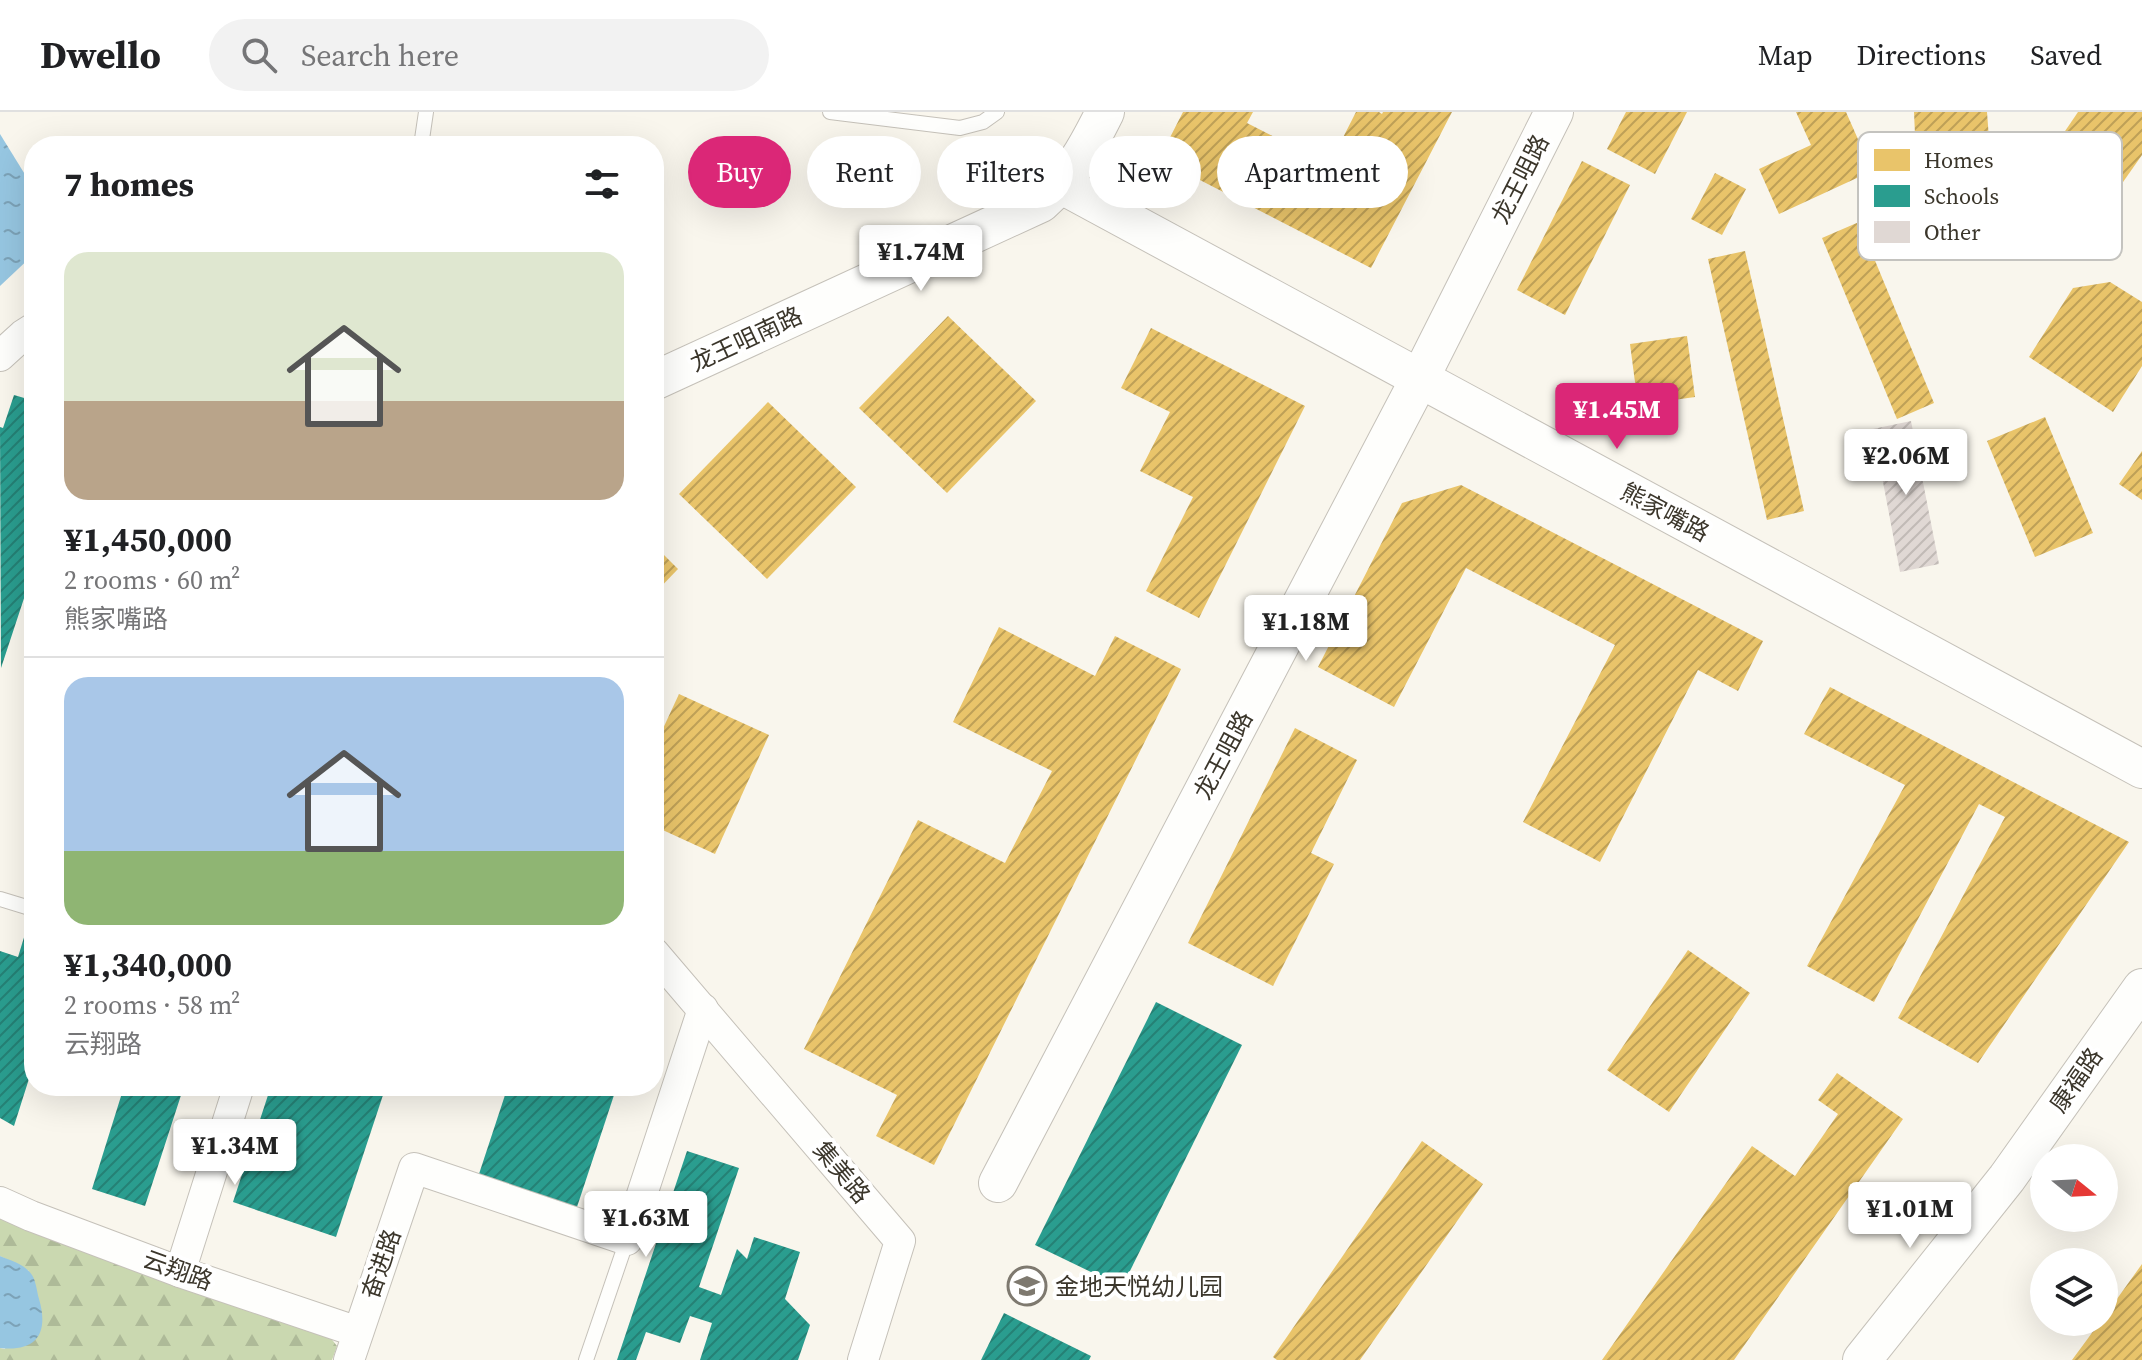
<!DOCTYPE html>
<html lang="en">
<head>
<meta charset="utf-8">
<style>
	:root { --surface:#fff; --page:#f2f2f2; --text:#202124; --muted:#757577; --line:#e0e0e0; --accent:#db2777 }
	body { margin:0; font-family:"Source Serif 4","Noto Sans SC",serif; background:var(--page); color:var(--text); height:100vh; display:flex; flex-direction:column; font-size:30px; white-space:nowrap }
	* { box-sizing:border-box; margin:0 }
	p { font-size:26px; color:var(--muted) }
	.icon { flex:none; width:44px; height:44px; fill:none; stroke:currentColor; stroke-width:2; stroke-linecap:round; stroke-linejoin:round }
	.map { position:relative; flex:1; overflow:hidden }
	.panel { position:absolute; left:24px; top:24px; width:640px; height:960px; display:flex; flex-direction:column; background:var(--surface); border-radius:32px; box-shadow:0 8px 32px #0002 }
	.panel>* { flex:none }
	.guide { position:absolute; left:688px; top:24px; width:760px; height:72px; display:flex; gap:16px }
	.needle { width:52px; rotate:108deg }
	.tools { position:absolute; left:2030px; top:1032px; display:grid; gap:16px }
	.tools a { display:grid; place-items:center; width:88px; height:88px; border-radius:50%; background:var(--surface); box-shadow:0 8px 32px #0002; font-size:40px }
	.price { position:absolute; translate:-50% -68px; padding:0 18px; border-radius:8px; background:#fff; color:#222; font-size:26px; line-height:52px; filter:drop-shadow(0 2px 4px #0008) }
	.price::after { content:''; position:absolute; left:50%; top:48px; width:24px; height:18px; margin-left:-12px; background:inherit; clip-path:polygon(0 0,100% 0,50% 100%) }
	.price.active { background:var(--accent); color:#fff }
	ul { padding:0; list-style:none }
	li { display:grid; align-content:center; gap:16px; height:424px; padding:0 40px }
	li+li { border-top:2px solid var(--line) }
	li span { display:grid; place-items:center; height:248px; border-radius:24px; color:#555 }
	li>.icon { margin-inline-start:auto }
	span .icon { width:144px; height:144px; fill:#fffc; stroke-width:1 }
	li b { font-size:34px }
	h2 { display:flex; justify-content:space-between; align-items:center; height:96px; padding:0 40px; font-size:34px }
	.chip { padding:0 28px; border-radius:36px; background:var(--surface); box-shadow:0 8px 32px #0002; font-size:28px; line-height:72px }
	.chip.active { background:var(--accent); color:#fff }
	header { display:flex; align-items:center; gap:48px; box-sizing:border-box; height:112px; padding:0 40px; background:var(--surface); border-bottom:2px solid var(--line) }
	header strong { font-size:38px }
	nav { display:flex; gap:44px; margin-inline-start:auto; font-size:28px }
	.search { width:560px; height:72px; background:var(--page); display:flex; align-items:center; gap:20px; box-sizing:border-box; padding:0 28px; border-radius:44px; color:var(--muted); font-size:30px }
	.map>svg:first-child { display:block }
</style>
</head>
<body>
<header>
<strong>Dwello</strong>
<div class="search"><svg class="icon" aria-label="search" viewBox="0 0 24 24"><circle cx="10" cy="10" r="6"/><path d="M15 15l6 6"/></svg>Search here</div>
<nav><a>Map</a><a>Directions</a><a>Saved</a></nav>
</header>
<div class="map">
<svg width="2142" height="1248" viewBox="0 0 2142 1248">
	<defs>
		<pattern id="forest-firs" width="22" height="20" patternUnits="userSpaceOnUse" patternTransform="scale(2)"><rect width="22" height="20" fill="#cad8b0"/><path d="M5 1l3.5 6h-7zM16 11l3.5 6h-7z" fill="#aeba98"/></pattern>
		<pattern id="water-ripples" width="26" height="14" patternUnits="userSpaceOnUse" patternTransform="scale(2)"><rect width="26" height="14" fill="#96c6e1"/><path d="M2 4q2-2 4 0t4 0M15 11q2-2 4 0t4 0" fill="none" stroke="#7ca2b7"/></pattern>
		<pattern id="homes-hatch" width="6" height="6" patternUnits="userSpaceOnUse" patternTransform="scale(2)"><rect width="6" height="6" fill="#e9c46a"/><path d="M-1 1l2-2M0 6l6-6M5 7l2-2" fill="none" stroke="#bea057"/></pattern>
		<pattern id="schools-hatch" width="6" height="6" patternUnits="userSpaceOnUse" patternTransform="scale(2)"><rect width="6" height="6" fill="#2a9d8f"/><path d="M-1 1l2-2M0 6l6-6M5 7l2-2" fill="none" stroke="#258175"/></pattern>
		<pattern id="building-hatch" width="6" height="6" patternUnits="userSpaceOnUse" patternTransform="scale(2)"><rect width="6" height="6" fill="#e0d8d4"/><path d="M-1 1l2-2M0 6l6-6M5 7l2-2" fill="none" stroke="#c1bab6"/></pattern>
	</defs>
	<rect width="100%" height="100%" fill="#f9f6ed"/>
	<path fill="url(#forest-firs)" d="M0 1103 326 1220 337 1234 332 1248H0V1236L5 1237 29 1159 0 1144Z"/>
	<g fill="url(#water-ripples)">
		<path d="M0 22 34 77V142L0 174Z"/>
		<path d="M0 1144C10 1148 26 1153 32 1163 36 1169 37 1180 39 1187 49 1221 37 1240 0 1236Z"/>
	</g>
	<g fill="url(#homes-hatch)">
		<path d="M1183 0H1253L1247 11 1329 53 1356 0H1379L1382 2 1383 0H1452L1371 156 1159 47Z"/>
		<path d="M1626 0H1687L1655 62 1607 37Z"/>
		<path d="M1796 0H1846L1872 59 1779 102 1759 57 1811 33Z"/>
		<path d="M1914 0H1987L1989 27 1958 29 1959 43 1916 45Z"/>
		<path d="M2078 0H2142V43L2083 127 2021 84Z"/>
		<path d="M1582 49 1630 73 1565 203 1517 178Z"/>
		<path d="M1715 61 1746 77 1722 123 1691 107Z"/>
		<path d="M1859 110 1934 291 1897 307 1822 126Z"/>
		<path d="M1745 139 1804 399 1767 408 1708 147Z"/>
		<path d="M2110 170 2142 190V254L2113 300 2029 245 2073 176Z"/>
		<path d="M948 204 1036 289 947 381 859 296Z"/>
		<path d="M1151 216 1305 294 1199 506 1146 479 1193 385 1140 359 1170 300 1121 276Z"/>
		<path d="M1687 224 1695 285 1638 293 1630 232Z"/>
		<path d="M768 290 856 375 767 467 679 382Z"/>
		<path d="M2045 305 2093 421 2035 445 1987 329Z"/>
		<path d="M2142 339V388L2119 372Z"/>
		<path d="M1461 373 1763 529 1738 579 1698 558 1600 750 1523 710 1615 533 1466 456 1394 595 1318 555 1402 391Z"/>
		<path d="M654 433 678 457 654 482Z"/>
		<path d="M999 515 1095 564 1115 524 1181 557 934 1053 876 1024 897 983 804 937 918 708 1005 751 1052 659 953 610Z"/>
		<path d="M1830 575 2129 730 1978 951 1898 906 2005 705 1979 692 1874 890 1807 854 1905 673 1804 622Z"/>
		<path d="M679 582 769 623 715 742 654 714V636Z"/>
		<path d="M1295 616 1357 648 1311 741 1334 752 1273 874 1188 831Z"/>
		<path d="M1688 838 1750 881 1669 1000 1607 958Z"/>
		<path d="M1837 961 1903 1007 1734 1248H1602L1752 1034 1795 1064 1838 1002 1818 988Z"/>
		<path d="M1422 1029 1483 1072 1360 1248H1277L1273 1245Z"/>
		<path d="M2142 1152V1248H2072L2100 1210H2104V1205Z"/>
	</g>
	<g fill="url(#schools-hatch)">
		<path d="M33 280 34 456 1 556 0 315 3 316 14 283 31 288Z"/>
		<path d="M33 796 34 951 14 1014 0 1006V839L18 845Z"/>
		<path d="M1156 890 1242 933 1122 1175 1035 1133Z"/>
		<path d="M104 974H184L145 1094 92 1077 122 981Z"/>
		<path d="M271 974H386L336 1125 233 1090Z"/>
		<path d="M508 974H617L576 1098 478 1065Z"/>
		<path d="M687 1039 739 1056 699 1175 721 1183 737 1137 747 1147 754 1125 800 1140 785 1187 810 1213 798 1248H700L712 1211 690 1204 680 1231 646 1220 636 1248H617Z"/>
		<path d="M1004 1201 1091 1244 1089 1248H981Z"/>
	</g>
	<path fill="url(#building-hatch)" d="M1911 309 1939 452 1900 460 1873 317Z"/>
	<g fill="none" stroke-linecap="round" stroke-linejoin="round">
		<defs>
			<g id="service">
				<path d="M830 0 960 16 983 10 997 0"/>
				<path d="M421 34 426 0"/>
				<path d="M0 787 33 797"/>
				<path d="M586 1248 627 1128"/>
			</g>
			<g id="minor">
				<path d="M0 244 23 223 34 216"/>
				<path d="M654 841 900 1129 863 1248"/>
				<path d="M0 1090 31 1104 180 1160 358 1220"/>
				<path d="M180 1160 239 974"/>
				<path d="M349 1248 414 1056 627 1128 703 897"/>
			</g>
			<g id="tertiary">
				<path d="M1062 73 2142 657"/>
				<path d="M654 269 1041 91C1073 62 1086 38 1105 0"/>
				<path d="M998 1071 1419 268 1554 0"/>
				<path d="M1862 1248 2007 1066 2142 876"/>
			</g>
		</defs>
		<use href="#service" stroke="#c5c1b9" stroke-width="16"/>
		<use href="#minor" stroke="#c5c1b9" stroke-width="32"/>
		<use href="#tertiary" stroke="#c5c1b9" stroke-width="40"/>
		<use href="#service" stroke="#fefefc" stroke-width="14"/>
		<use href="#minor" stroke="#fefefc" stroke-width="30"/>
		<use href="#tertiary" stroke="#fefefc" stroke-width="38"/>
	</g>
	<defs>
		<symbol id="school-ring" viewBox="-11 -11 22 22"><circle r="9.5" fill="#fff" stroke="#7e796f" stroke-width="1.5"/><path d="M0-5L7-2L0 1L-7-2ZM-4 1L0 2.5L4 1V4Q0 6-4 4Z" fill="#7e796f"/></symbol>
	</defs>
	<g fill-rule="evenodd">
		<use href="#school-ring" x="1005" y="1152" width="44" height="44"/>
	</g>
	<g text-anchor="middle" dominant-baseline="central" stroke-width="8" stroke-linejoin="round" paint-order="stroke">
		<g font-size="24" fill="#3b362b" stroke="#fff">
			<text transform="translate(1520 67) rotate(-63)">龙王咀路</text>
			<text transform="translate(746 227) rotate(-25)">龙王咀南路</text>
			<text transform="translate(1665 400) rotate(28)">熊家嘴路</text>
			<text transform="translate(1223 643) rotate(-62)">龙王咀路</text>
			<text transform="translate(2076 968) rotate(-55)">康福路</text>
			<text transform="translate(842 1060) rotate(50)">集美路</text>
			<text transform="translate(381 1152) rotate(-71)">奋进路</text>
			<text transform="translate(178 1158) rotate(20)">云翔路</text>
		</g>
		<g font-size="24" fill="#3b362b" stroke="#fff" text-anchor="start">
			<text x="1055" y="1174">金地天悦幼儿园</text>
		</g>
	</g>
	<rect x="1858" y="20" width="264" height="128" rx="12" fill="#fff" stroke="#c4c3bf" stroke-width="2"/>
	<rect x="1874" y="37" width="36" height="22" fill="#e9c46a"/>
	<rect x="1874" y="73" width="36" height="22" fill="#2a9d8f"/>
	<rect x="1874" y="109" width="36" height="22" fill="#e0d8d4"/>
	<g font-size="22" fill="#3b362b">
		<text x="1924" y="56">Homes</text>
		<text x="1924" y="92">Schools</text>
		<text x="1924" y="128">Other</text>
	</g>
</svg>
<div class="tools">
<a><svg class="needle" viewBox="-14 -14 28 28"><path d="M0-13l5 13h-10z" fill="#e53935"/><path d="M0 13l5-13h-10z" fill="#757577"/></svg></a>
<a><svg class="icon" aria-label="layers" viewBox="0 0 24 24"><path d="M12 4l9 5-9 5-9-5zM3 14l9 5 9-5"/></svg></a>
</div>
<b class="price" style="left:921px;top:181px">¥1.74M</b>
<b class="price active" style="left:1617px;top:339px">¥1.45M</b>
<b class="price" style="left:1906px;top:385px">¥2.06M</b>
<b class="price" style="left:1306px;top:551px">¥1.18M</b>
<b class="price" style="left:235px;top:1075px">¥1.34M</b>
<b class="price" style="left:1910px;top:1138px">¥1.01M</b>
<b class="price" style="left:646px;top:1147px">¥1.63M</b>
<div class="guide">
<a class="chip active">Buy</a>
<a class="chip">Rent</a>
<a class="chip">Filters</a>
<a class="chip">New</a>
<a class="chip">Apartment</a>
</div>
<section class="panel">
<h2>7 homes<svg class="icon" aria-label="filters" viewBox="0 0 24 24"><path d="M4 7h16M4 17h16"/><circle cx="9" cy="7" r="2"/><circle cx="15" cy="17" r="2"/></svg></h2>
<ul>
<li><span style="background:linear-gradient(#dfe7d0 60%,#b9a48a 0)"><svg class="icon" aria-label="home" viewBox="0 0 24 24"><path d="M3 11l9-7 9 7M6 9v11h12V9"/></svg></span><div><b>¥1,450,000</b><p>2 rooms · 60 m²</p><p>熊家嘴路</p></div></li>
<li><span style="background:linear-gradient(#a9c7e8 70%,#8fb573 0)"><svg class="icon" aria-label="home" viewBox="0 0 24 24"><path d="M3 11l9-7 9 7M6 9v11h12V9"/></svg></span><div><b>¥1,340,000</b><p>2 rooms · 58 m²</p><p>云翔路</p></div></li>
</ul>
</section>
</div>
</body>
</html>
